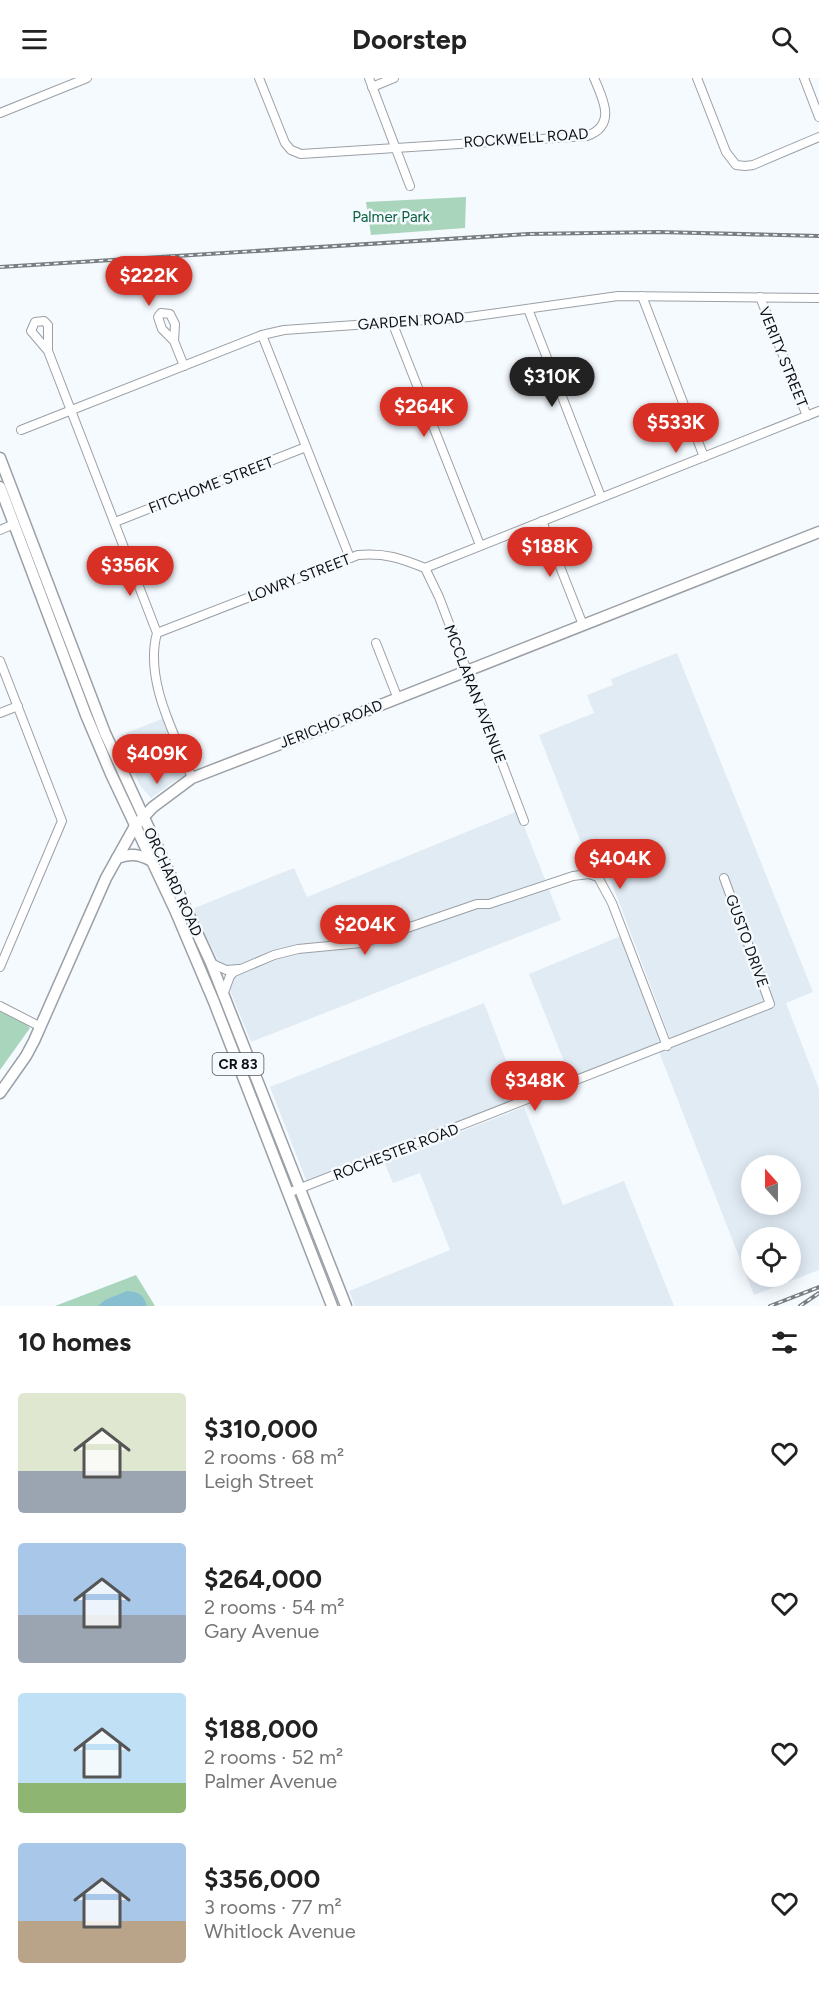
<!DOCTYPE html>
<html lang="en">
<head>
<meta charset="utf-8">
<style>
	:root { --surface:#fff; --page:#f6f6f6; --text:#222; --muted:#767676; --accent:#d93025 }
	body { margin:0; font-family:Figtree,sans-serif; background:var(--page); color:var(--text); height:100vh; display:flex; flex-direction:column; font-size:22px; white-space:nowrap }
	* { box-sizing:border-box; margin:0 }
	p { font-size:20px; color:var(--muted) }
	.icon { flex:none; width:33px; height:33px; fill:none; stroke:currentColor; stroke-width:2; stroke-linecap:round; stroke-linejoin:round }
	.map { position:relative; height:1228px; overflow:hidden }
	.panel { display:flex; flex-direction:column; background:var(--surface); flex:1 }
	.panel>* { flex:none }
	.needle { width:39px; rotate:339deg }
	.controls { position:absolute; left:741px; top:1077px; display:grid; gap:12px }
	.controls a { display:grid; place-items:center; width:60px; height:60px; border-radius:50%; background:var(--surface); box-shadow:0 3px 15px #0003; font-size:30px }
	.price { position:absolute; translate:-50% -51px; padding:0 14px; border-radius:21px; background:var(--accent); color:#fff; font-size:20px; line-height:39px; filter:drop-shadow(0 2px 3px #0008) }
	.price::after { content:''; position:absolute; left:50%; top:36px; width:18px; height:14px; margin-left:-9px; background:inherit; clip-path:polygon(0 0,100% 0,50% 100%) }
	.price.selected { background:#222; color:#fff }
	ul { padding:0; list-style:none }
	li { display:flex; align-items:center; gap:18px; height:150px; padding:0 18px }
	li span { display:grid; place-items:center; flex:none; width:168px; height:120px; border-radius:6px; color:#555 }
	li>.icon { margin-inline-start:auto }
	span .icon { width:72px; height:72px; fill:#fffc; stroke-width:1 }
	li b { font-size:26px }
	h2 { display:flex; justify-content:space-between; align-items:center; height:72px; padding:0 18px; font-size:26px }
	header { display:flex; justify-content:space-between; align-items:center; height:78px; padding:0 18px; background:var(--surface); font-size:27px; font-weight:700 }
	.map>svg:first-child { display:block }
</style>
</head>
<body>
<header><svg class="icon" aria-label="menu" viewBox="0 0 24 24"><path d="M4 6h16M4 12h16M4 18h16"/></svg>Doorstep<svg class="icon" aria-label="search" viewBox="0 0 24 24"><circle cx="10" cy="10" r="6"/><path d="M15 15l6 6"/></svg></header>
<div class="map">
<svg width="819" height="1228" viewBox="0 0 819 1228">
	<rect width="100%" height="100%" fill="#f5faff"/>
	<g fill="#e1ebf4" fill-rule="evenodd">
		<path d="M677 575 813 914 786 925 819 1011V1192L754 1217 659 974 673 968 619 824 610 801 601 794 591 790 539 657 594 635 587 617 613 607 611 601ZM752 1088H790V1126H752ZM752 1160H790V1198H752Z"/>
		<path d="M172 637 194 693 173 704 151 720 139 706 121 657Z"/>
		<path d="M518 733 561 842 251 964 217 880 192 831 294 790 307 819Z"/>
		<path d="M621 858 664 966 572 1003 529 896Z"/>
		<path d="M484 925 520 1019 306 1102 270 1009Z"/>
		<path d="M524 1029 563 1127 624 1103 674 1228H355L349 1213 450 1172 420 1095 393 1105 384 1084Z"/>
	</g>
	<g fill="#a9d5bc">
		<path d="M466 119 465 150 371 157 366 124Z"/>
		<path d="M0 932 24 944 30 950 0 992Z"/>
		<path d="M136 1197 155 1228H55Z"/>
	</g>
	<path fill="#87bed0" d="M127 1213C139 1214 143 1216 147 1228H98L105 1222Z"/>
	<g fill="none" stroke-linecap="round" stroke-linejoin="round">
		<defs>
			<g id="minor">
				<path d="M259 0 285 65 291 72 301 76 587 58C617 47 603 21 594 0"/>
				<path d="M369 0 410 108"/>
				<path d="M697 0 726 74 736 87 745 88 753 87 819 59"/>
				<path d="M804 0 819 39"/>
				<path d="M372 9 394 0"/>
				<path d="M0 35 87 0"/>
				<path d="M642 218 704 379"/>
				<path d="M760 219 807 338"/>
				<path d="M528 231 601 419"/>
				<path d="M392 244 480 467"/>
				<path d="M262 257 350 480"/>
				<path d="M174 263 175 246 170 236 161 235 158 239 162 251 174 263 184 288"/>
				<path d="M48 273 31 253 35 244 44 243 48 247V273L157 555C144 602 175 657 192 700"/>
				<path d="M21 352 262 257 284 252 469 239 618 218 819 220"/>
				<path d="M542 443 583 547"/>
				<path d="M115 444 306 369"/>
				<path d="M0 452 14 446"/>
				<path d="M425 490 439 519 524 743"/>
				<path d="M157 555 358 477C386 475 400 480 425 490L819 333"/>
				<path d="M376 565 398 621"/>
				<path d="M0 583 62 743 0 889"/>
				<path d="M0 635 18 628"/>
				<path d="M211 885 226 892 239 891"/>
				<path d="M223 917 230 898 234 894 274 877 298 871 361 865 378 860 477 826H489L573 798 589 796 598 799 612 825 667 968"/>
				<path d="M0 928 41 949"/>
				<path d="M288 1115 770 926 724 800"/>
			</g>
			<g id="major">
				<path d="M0 380 105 655 211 885 346 1228"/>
				<path d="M0 409 86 637 111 696 175 832 214 924 332 1228"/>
				<path d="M297 660 819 454"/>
				<path d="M117 780C130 775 139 776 152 783"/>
				<path d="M0 1015 26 978 34 963 106 800 135 748 153 729 192 700 288 663"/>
			</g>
		</defs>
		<use href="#minor" stroke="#9ba0a6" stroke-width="10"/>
		<use href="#major" stroke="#9ba0a6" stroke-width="13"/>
		<use href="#minor" stroke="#fff" stroke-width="8"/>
		<use href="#major" stroke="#fff" stroke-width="10"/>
		<defs>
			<g id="rail">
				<path d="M0 189 528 156 659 154 819 158"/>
				<path d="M770 1228 819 1209"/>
				<path d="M800 1228 819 1215"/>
			</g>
		</defs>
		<use href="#rail" stroke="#7a7e81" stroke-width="4"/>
		<use href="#rail" stroke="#f5faff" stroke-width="1.5" stroke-dasharray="4.5" stroke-linecap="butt"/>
	</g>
	<g text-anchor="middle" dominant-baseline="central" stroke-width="5" stroke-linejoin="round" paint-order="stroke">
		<rect fill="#f5faff" stroke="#535659" stroke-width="1.5" x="212.5" y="975" width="51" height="22" rx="4.5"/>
		<g font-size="14" font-weight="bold" fill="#0e1012">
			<text x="238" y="986">CR 83</text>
		</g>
		<g font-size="15" fill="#0e1012" stroke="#f5faff">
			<text transform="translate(526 60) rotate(-4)">ROCKWELL ROAD</text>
			<text transform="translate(411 243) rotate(-4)">GARDEN ROAD</text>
			<text transform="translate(783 279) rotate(68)">VERITY STREET</text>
			<text transform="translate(211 407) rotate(-21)">FITCHOME STREET</text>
			<text transform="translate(299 500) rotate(-21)">LOWRY STREET</text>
			<text transform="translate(475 616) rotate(69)">MCCLARAN AVENUE</text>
			<text transform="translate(331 646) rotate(-21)">JERICHO ROAD</text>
			<text transform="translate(173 804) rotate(65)">ORCHARD ROAD</text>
			<text transform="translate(747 863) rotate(70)">GUSTO DRIVE</text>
			<text transform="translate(396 1074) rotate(-21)">ROCHESTER ROAD</text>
		</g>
		<g font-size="15" fill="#0e603f" stroke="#f5faff">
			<text x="391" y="139">Palmer Park</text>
		</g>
	</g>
</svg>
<div class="controls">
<a><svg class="needle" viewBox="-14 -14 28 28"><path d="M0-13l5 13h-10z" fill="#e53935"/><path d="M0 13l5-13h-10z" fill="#767676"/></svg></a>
<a><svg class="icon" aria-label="locate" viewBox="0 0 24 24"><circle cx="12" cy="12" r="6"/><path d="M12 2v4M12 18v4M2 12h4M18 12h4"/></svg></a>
</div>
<b class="price" style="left:149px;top:229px">$222K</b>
<b class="price selected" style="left:552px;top:330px">$310K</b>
<b class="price" style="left:424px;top:360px">$264K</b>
<b class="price" style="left:676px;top:376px">$533K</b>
<b class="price" style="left:550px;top:500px">$188K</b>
<b class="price" style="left:130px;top:519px">$356K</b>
<b class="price" style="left:157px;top:707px">$409K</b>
<b class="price" style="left:620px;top:812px">$404K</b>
<b class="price" style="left:365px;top:878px">$204K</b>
<b class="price" style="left:535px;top:1034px">$348K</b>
</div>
<section class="panel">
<h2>10 homes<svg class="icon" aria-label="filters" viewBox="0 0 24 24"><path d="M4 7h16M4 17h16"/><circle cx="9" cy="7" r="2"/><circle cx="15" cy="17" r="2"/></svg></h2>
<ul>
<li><span style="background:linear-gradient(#dfe7d0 65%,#9aa5b1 0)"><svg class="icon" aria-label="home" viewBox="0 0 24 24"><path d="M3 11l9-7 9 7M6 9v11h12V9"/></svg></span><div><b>$310,000</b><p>2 rooms · 68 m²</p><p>Leigh Street</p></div><svg class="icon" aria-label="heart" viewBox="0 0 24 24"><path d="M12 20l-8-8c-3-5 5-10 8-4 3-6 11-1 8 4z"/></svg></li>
<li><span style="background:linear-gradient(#a9c7e8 60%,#9aa5b1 0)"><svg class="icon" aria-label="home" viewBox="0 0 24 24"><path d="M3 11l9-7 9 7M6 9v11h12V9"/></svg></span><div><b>$264,000</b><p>2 rooms · 54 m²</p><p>Gary Avenue</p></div><svg class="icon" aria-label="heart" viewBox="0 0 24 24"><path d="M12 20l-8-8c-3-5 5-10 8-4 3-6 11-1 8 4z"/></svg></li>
<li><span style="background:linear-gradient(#bfe0f5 75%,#8fb573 0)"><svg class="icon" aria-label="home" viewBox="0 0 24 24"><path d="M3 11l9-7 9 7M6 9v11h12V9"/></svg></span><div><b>$188,000</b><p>2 rooms · 52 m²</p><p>Palmer Avenue</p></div><svg class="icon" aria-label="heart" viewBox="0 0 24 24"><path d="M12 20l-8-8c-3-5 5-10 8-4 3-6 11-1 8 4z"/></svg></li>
<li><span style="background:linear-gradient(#a9c7e8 65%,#b9a48a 0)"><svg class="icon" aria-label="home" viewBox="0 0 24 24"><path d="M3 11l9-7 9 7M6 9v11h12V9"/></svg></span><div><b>$356,000</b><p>3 rooms · 77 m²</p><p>Whitlock Avenue</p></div><svg class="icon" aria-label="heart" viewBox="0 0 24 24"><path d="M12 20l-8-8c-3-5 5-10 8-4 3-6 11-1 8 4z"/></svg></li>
</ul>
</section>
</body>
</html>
